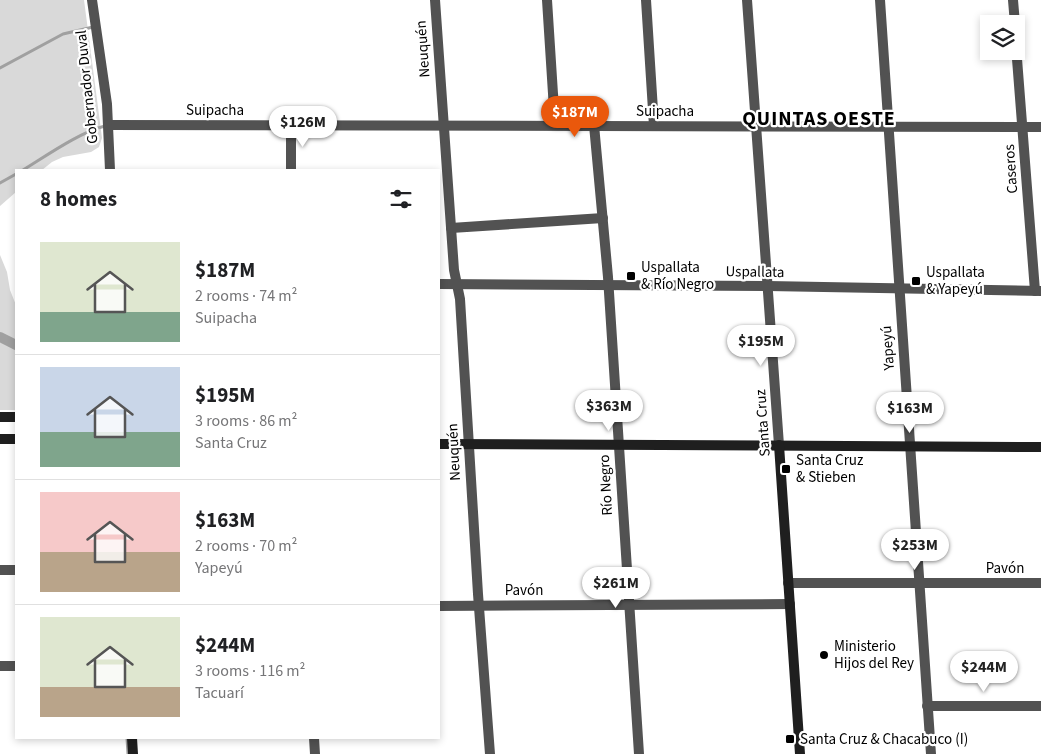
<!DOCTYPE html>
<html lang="en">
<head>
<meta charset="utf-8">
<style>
	:root { --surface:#fff; --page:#f2f2f2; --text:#202124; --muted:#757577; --line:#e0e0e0; --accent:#ea580c }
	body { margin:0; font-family:"Source Sans 3",sans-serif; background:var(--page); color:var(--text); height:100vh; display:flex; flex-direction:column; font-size:19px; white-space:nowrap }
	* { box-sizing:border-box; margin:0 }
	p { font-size:16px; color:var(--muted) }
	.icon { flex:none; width:28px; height:28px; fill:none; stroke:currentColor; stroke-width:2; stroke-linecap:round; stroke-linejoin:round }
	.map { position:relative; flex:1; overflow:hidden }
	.drawer { position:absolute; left:15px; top:169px; width:425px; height:570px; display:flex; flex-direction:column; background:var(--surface); border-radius:0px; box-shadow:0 2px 8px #0003 }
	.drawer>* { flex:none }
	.fabs { position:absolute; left:980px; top:15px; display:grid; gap:10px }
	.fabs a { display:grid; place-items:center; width:45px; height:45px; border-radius:0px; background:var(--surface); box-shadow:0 2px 8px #0003; font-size:25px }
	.price { position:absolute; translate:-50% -42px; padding:0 11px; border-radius:18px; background:#fff; color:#222; font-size:16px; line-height:32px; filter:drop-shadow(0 1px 2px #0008) }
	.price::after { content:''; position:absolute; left:50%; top:30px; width:15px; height:11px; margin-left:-8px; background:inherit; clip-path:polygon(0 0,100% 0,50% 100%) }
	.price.active { background:var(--accent); color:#fff }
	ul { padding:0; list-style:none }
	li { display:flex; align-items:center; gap:15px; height:125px; padding:0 25px }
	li+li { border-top:1px solid var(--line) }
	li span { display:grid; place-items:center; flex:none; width:140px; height:100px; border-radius:0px; color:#555 }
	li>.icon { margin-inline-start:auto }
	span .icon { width:60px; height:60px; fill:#fffc; stroke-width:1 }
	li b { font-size:21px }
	h2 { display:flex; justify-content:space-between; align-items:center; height:60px; padding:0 25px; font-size:21px }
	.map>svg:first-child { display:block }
</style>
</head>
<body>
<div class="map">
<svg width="1041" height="754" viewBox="0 0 1041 754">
	<rect width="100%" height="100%" fill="#fff"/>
	<g fill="#d9d9d9">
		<path d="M0 0H84L102 138 99 147 91 152 63 157 52 162 42 170H16V192L0 206Z"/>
		<path d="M0 255 7 272 10 290 16 305V410H0Z"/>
	</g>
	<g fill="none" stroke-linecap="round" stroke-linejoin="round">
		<g stroke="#a0a0a0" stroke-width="3">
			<path d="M0 68 63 34 93 27"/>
			<path d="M23 170C46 156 80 132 105 126"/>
			<path d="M0 183 16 174"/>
			<path d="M127 738 128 754"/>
		</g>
		<path stroke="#a0a0a0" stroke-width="10" d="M0 337 16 345"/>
		<g stroke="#525252" stroke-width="10">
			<path d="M92 0 107 104 110 170"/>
			<path d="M435 0 454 270 460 299 478 594 490 754"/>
			<path d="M547 0 555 125"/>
			<path d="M646 0 654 126"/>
			<path d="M747 0 779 445"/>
			<path d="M880 0 931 754"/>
			<path d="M1013 0 1015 24"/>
			<path d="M1016 46 1035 291"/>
			<path d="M108 125 1041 127"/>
			<path d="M291 125V170"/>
			<path d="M594 125 608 277 639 754"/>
			<path d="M451 228 603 218"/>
			<path d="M439 284 768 286 1041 291"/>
			<path d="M0 570H16"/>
			<path d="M788 583H1041"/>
			<path d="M439 606 790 604"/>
			<path d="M0 666H16"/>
			<path d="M927 706H1041"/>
			<path d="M314 738 315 754"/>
		</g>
		<g stroke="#1f1f1f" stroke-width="10">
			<path d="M0 417H16"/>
			<path d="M0 439H16"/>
			<path d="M439 444 1041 447"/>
			<path d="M779 445 800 754"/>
			<path d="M132 738 133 754"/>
		</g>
	</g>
	<g fill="#000" stroke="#fff" stroke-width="2">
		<rect x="626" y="271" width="10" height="10" rx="2.5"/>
		<rect x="911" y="276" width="10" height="10" rx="2.5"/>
		<rect x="781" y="464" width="10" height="10" rx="2.5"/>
		<circle cx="824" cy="655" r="5"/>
		<rect x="785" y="734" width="10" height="10" rx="2.5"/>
	</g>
	<g text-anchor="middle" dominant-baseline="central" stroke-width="4.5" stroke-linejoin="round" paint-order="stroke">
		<g font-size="15" fill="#000" stroke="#fff">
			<text transform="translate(423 49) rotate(-94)">Neuquén</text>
			<text transform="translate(87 87) rotate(-96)">Gobernador Duval</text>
			<text x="215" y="110">Suipacha</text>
			<text x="665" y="111">Suipacha</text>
			<text transform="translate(1011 169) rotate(-94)">Caseros</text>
			<text transform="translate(755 272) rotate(1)">Uspallata</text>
			<text transform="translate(888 348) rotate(-94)">Yapeyú</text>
			<text transform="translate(763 423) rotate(-94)">Santa Cruz</text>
			<text transform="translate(454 452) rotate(-93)">Neuquén</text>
			<text transform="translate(606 485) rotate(-93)">Río Negro</text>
			<text x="1005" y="568">Pavón</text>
			<text x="524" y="590">Pavón</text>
		</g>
		<g font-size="15" fill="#000" stroke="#fff" text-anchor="start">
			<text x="641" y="267">Uspallata<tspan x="641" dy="17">&amp; Río Negro</tspan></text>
			<text x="926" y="272">Uspallata<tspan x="926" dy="17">&amp; Yapeyú</tspan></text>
			<text x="796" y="460">Santa Cruz<tspan x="796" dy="17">&amp; Stieben</tspan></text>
			<text x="834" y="646">Ministerio<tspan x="834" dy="17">Hijos del Rey</tspan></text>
			<text x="800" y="739">Santa Cruz &amp; Chacabuco (I)</text>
		</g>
		<g font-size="20" font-weight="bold" letter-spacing="1" fill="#000" stroke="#fff">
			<text x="819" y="119">QUINTAS OESTE</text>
		</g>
	</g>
</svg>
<div class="fabs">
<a><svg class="icon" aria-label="layers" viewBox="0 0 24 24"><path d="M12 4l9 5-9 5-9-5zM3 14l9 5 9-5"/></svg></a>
</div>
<b class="price active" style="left:575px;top:138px">$187M</b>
<b class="price" style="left:303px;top:148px">$126M</b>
<b class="price" style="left:761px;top:367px">$195M</b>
<b class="price" style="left:609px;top:432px">$363M</b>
<b class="price" style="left:910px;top:434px">$163M</b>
<b class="price" style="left:915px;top:571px">$253M</b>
<b class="price" style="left:616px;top:609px">$261M</b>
<b class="price" style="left:984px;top:693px">$244M</b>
<section class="drawer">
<h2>8 homes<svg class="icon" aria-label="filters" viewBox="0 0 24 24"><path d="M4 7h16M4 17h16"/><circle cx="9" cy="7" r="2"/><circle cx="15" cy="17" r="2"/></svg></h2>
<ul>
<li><span style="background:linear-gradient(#dfe7d0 70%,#7fa58c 0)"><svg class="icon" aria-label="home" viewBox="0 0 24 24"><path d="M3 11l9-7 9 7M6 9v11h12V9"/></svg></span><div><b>$187M</b><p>2 rooms · 74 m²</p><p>Suipacha</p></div></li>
<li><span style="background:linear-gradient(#c9d6e8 65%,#7fa58c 0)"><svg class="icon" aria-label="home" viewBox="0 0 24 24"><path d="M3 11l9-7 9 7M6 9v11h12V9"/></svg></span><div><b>$195M</b><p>3 rooms · 86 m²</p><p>Santa Cruz</p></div></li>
<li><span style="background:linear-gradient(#f6c9c9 60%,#b9a48a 0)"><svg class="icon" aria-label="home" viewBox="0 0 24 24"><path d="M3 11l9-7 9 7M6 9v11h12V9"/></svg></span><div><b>$163M</b><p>2 rooms · 70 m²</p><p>Yapeyú</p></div></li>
<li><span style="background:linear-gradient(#dfe7d0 70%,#b9a48a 0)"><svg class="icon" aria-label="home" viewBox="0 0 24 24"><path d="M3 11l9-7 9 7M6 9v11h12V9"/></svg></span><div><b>$244M</b><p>3 rooms · 116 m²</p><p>Tacuarí</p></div></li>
</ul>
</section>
</div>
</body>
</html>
